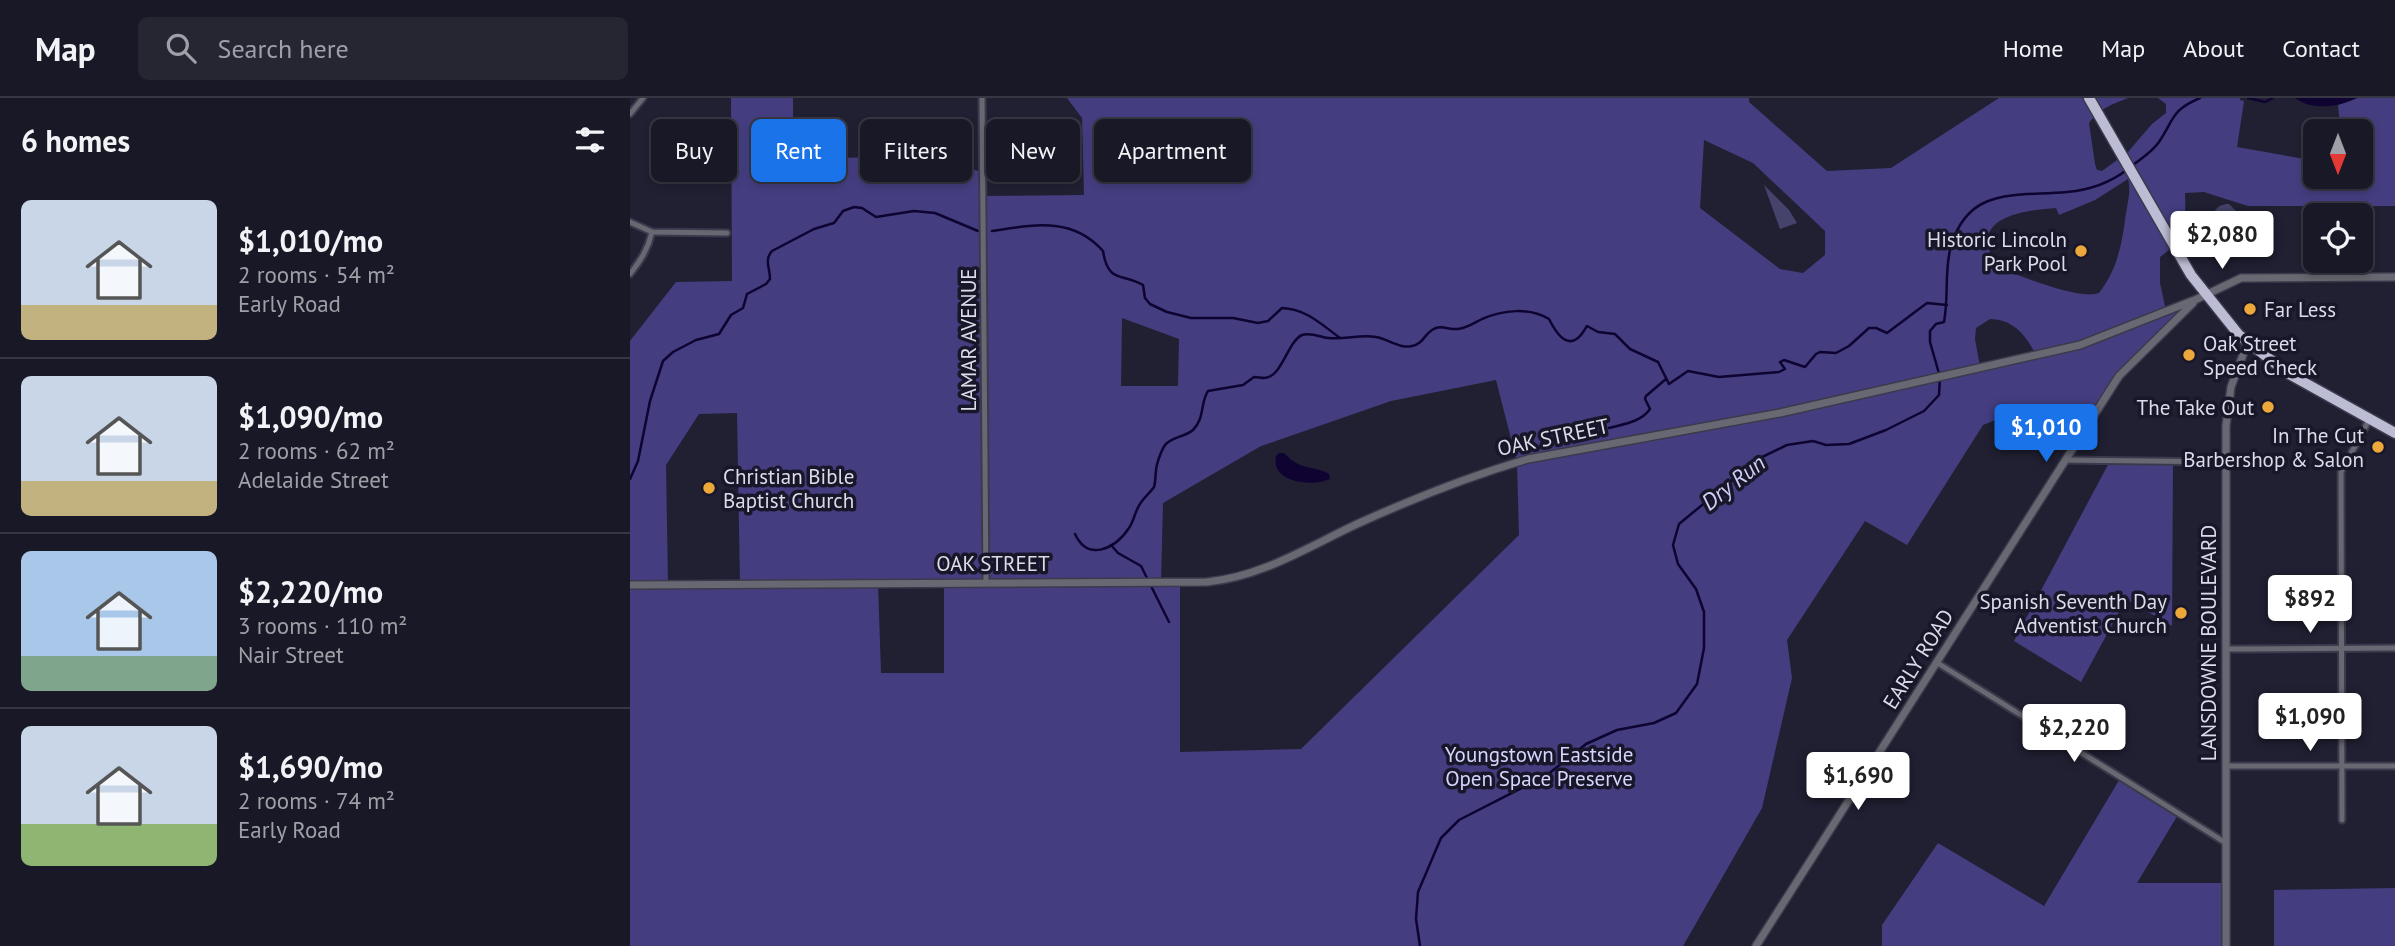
<!DOCTYPE html>
<html lang="en">
<head>
<meta charset="utf-8">
<style>
	:root { --surface:#191826; --page:#262532; --text:#f1f3f6; --muted:#9fa0a7; --line:#373743; --accent:#1a73e8 }
	body { margin:0; font-family:"PT Sans",sans-serif; background:var(--page); color:var(--text); height:100vh; display:flex; flex-direction:column; font-size:26px; white-space:nowrap }
	* { box-sizing:border-box; margin:0 }
	p { font-size:23px; color:var(--muted) }
	.icon { flex:none; width:38px; height:38px; fill:none; stroke:currentColor; stroke-width:2; stroke-linecap:round; stroke-linejoin:round }
	.map { position:relative; flex:1; overflow:hidden }
	.sheet { display:flex; flex-direction:column; background:var(--surface); width:630px }
	.sheet>* { flex:none }
	.banner { position:absolute; left:21px; top:21px; width:665px; height:63px; display:flex; gap:14px }
	.needle { width:46px; rotate:180deg }
	.fabs { position:absolute; left:1673px; top:21px; display:grid; gap:14px }
	.fabs a { display:grid; place-items:center; width:70px; height:70px; border-radius:10px; background:var(--surface); box-shadow:0 4px 10px #0003,0 0 0 2px var(--line); font-size:35px }
	.price { position:absolute; translate:-50% -60px; padding:0 16px; border-radius:7px; background:#fff; color:#222; font-size:23px; line-height:46px; filter:drop-shadow(0 2px 4px #0008) }
	.price::after { content:''; position:absolute; left:50%; top:42px; width:21px; height:16px; margin-left:-10px; background:inherit; clip-path:polygon(0 0,100% 0,50% 100%) }
	.price.on { background:var(--accent); color:#fff }
	ul { padding:0; list-style:none }
	li { display:flex; align-items:center; gap:21px; height:175px; padding:0 21px }
	li+li { border-top:2px solid var(--line) }
	li span { display:grid; place-items:center; flex:none; width:196px; height:140px; border-radius:10px; color:#555 }
	li>.icon { margin-inline-start:auto }
	span .icon { width:84px; height:84px; fill:#fffc; stroke-width:1 }
	li b { font-size:30px }
	h2 { display:flex; justify-content:space-between; align-items:center; height:84px; padding:0 21px; font-size:30px }
	.chip { padding:0 24px; border-radius:10px; background:var(--surface); box-shadow:0 4px 10px #0003,0 0 0 2px var(--line); font-size:24px; line-height:63px }
	.chip.on { background:var(--accent); color:#fff }
	header { display:flex; align-items:center; gap:42px; box-sizing:border-box; height:98px; padding:0 35px; background:var(--surface); border-bottom:2px solid var(--line) }
	header strong { font-size:33px }
	nav { display:flex; gap:38px; margin-inline-start:auto; font-size:24px }
	.search { width:490px; height:63px; background:var(--page); display:flex; align-items:center; gap:18px; box-sizing:border-box; padding:0 24px; border-radius:10px; color:var(--muted); font-size:26px }
	main { display:flex; flex:1; min-height:0 }
	.map>svg:first-child { display:block }
</style>
</head>
<body>
<header>
<strong>Map</strong>
<div class="search"><svg class="icon" aria-label="search" viewBox="0 0 24 24"><circle cx="10" cy="10" r="6"/><path d="M15 15l6 6"/></svg>Search here</div>
<nav><a>Home</a><a>Map</a><a>About</a><a>Contact</a></nav>
</header>
<main>
<section class="sheet">
<h2>6 homes<svg class="icon" aria-label="filters" viewBox="0 0 24 24"><path d="M4 7h16M4 17h16"/><circle cx="9" cy="7" r="2"/><circle cx="15" cy="17" r="2"/></svg></h2>
<ul>
<li><span style="background:linear-gradient(#c9d6e8 75%,#c2b280 0)"><svg class="icon" aria-label="home" viewBox="0 0 24 24"><path d="M3 11l9-7 9 7M6 9v11h12V9"/></svg></span><div><b>$1,010/mo</b><p>2 rooms · 54 m²</p><p>Early Road</p></div></li>
<li><span style="background:linear-gradient(#c9d6e8 75%,#c2b280 0)"><svg class="icon" aria-label="home" viewBox="0 0 24 24"><path d="M3 11l9-7 9 7M6 9v11h12V9"/></svg></span><div><b>$1,090/mo</b><p>2 rooms · 62 m²</p><p>Adelaide Street</p></div></li>
<li><span style="background:linear-gradient(#a9c7e8 75%,#7fa58c 0)"><svg class="icon" aria-label="home" viewBox="0 0 24 24"><path d="M3 11l9-7 9 7M6 9v11h12V9"/></svg></span><div><b>$2,220/mo</b><p>3 rooms · 110 m²</p><p>Nair Street</p></div></li>
<li><span style="background:linear-gradient(#c9d6e8 70%,#8fb573 0)"><svg class="icon" aria-label="home" viewBox="0 0 24 24"><path d="M3 11l9-7 9 7M6 9v11h12V9"/></svg></span><div><b>$1,690/mo</b><p>2 rooms · 74 m²</p><p>Early Road</p></div></li>
</ul>
</section>
<div class="map">
<svg width="1765" height="848" viewBox="0 0 1765 848">
	<rect width="100%" height="100%" fill="#212033"/>
	<g fill="#45436c">
		<path d="M1134 87 1159 112 1167 125 1150 131Z"/>
		<path d="M1599 106 1607 114 1609 127H1584C1581 115 1586 106 1599 106Z"/>
	</g>
	<g fill="#443e80" fill-rule="evenodd">
		<path d="M101 0H163V61L294 58 352 74 353 98 454 97 452 20 437 0H1119V4L1197 73 1261 70 1369 0H1498C1483 6 1468 11 1459 25L1465 66 1467 72 1472 73 1498 54 1522 26 1536 15V6L1528 0H1610V2L1614 3 1607 49 1680 62 1685 44V79H1731V33H1708L1710 27 1708 7 1727 0H1765V108H1618L1574 94 1555 95C1556 125 1556 141 1530 159V185L1536 213 1567 201 1498 267 1453 334 1400 308 1353 327 1277 447 1235 423 1157 542 1162 580 1132 710 1053 848H0V243L46 184 102 183ZM1074 42 1123 65 1195 133V157L1173 175 1150 171 1070 110ZM1498 81C1501 93 1498 103 1496 115 1492 145 1488 171 1469 195 1447 203 1382 174 1358 166L1363 161C1340 118 1397 112 1426 110L1429 117 1465 102ZM492 220 549 241 548 288H491ZM1360 221C1383 221 1396 237 1406 257L1350 269 1345 241 1346 230ZM866 282 887 364 889 437 671 651 550 654V484H531L533 405 631 348 761 303ZM107 315 110 487H38L36 367 69 316ZM314 485V575H251L248 486Z"/>
		<path d="M1480 363H1543L1542 528 1496 501 1451 584 1384 543Z"/>
		<path d="M1491 679 1549 715 1507 785H1596V848H1252V827L1308 745 1414 808Z"/>
		<path d="M1765 790V848H1644V792Z"/>
	</g>
	<g fill="#0e0331">
		<path d="M1665 0H1727C1709 9 1682 13 1665 0Z"/>
		<path d="M649 355H654C657 357 659 361 663 363 673 371 689 369 699 376L700 381C683 389 640 385 646 358Z"/>
	</g>
	<g fill="none" stroke-linecap="round" stroke-linejoin="round">
		<g stroke="#0e0331" stroke-width="2.5">
			<path d="M1618 0 1635 4 1643 0"/>
			<path d="M1503 67C1512 60 1522 54 1529 44 1544 22 1541 12 1570 0"/>
			<path d="M362 133C403 127 442 118 473 153 478 185 491 175 513 187L515 200 520 206 537 214 561 220H603L628 225 638 223 652 210C676 211 691 226 710 240"/>
			<path d="M979 330C994 326 1011 324 1020 311L1015 301 1016 298 1036 281"/>
			<path d="M0 381 8 363 20 303 33 263 43 254 66 242 89 236 101 217 113 210 117 196 136 186 140 181C140 170 134 162 142 153L184 131 204 125 213 113 224 109 232 110 246 119 284 113 305 115 348 133"/>
			<path d="M445 436C458 464 485 451 499 430 504 423 505 413 510 406 514 399 520 395 524 389 526 383 525 378 526 373 526 367 531 353 535 347 541 339 555 339 563 332 575 320 570 305 578 293L613 287 624 279C627 279 631 280 634 280 652 280 657 244 672 237 681 234 690 239 698 240 715 242 730 236 746 239 758 241 770 251 782 248 793 246 794 237 802 232 811 226 818 232 828 231 837 230 844 225 852 221 873 212 899 209 919 221 924 231 936 253 950 238 953 235 955 231 957 228L968 234 985 236 1000 251 1028 264 1039 286 1058 273 1089 279 1149 274 1155 271 1150 264 1154 262 1175 269 1186 256 1190 254 1206 255 1219 248 1239 230H1246L1257 235 1297 205 1317 207"/>
			<path d="M481 447 488 455 511 468 539 524"/>
			<path d="M790 848 786 821 788 794 811 740 829 722 917 677 956 646 987 632 1024 625 1046 615 1067 586 1074 550V514L1066 491 1048 466 1043 447 1049 426 1128 361 1157 347 1183 343 1196 347 1219 346 1256 332 1294 313 1309 297 1310 279 1300 244V233L1306 226 1314 224C1319 198 1314 172 1321 148 1339 87 1388 99 1437 94 1460 92 1480 85 1498 71"/>
		</g>
		<defs>
			<g id="minor">
				<path d="M352 0 356 485"/>
				<path d="M0 16 13 0"/>
				<path d="M0 124 22 134 97 135"/>
				<path d="M0 176C11 162 18 151 22 134"/>
				<path d="M1435 362 1596 364"/>
				<path d="M1596 551 1765 550"/>
				<path d="M1306 564 1596 745"/>
				<path d="M1596 668H1765"/>
				<path d="M1712 722 1711 374 1739 322"/>
			</g>
			<g id="tertiary">
				<path d="M0 487 577 484C631 479 678 449 727 426 782 401 840 378 898 361L1150 315 1450 247 1567 201 1611 180 1765 179"/>
				<path d="M1126 848 1489 278 1563 205"/>
				<path d="M1596 848V328L1601 289 1617 246"/>
			</g>
			<path id="trunk" d="M1459 0 1561 177 1609 237 1659 276 1765 335"/>
		</defs>
		<use href="#minor" stroke="#3b3a4c" stroke-width="9"/>
		<use href="#tertiary" stroke="#3b3a4c" stroke-width="10"/>
		<use href="#trunk" stroke="#3b3a4c" stroke-width="13"/>
		<use href="#minor" stroke="#686872" stroke-width="5"/>
		<use href="#tertiary" stroke="#686872" stroke-width="7"/>
		<use href="#trunk" stroke="#bcbcd4" stroke-width="10"/>
	</g>
	<g fill="#eda83b" stroke="#181729" stroke-width="2.5">
		<circle cx="1451" cy="153" r="7"/>
		<circle cx="1620" cy="211" r="7"/>
		<circle cx="1559" cy="257" r="7"/>
		<circle cx="1638" cy="309" r="7"/>
		<circle cx="1748" cy="349" r="7"/>
		<circle cx="79" cy="390" r="7"/>
		<circle cx="1551" cy="515" r="7"/>
	</g>
	<g text-anchor="middle" dominant-baseline="central" stroke-width="7" stroke-linejoin="round" paint-order="stroke">
		<g font-size="21" fill="#dbdce9" stroke="#181729" text-anchor="end">
			<text x="1437" y="141">Historic Lincoln<tspan x="1437" dy="24">Park Pool</tspan></text>
			<text x="1634" y="211" text-anchor="start">Far Less</text>
			<text x="1573" y="245" text-anchor="start">Oak Street<tspan x="1573" dy="24">Speed Check</tspan></text>
			<text x="1624" y="309">The Take Out</text>
			<text x="1734" y="337">In The Cut<tspan x="1734" dy="24">Barbershop &amp; Salon</tspan></text>
			<text x="93" y="378" text-anchor="start">Christian Bible<tspan x="93" dy="24">Baptist Church</tspan></text>
			<text x="1537" y="503">Spanish Seventh Day<tspan x="1537" dy="24">Adventist Church</tspan></text>
		</g>
		<g font-size="21" fill="#dbdce9" stroke="#181729">
			<text transform="translate(338 242) rotate(-90)">LAMAR AVENUE</text>
			<text transform="translate(923 339) rotate(-12)">OAK STREET</text>
			<text x="363" y="465">OAK STREET</text>
			<text transform="translate(1578 545) rotate(-90)">LANSDOWNE BOULEVARD</text>
			<text transform="translate(1288 561) rotate(-58)">EARLY ROAD</text>
		</g>
		<g font-size="21" fill="#d5d5fd" stroke="#181729">
			<text x="909" y="656">Youngstown Eastside<tspan x="909" dy="24">Open Space Preserve</tspan></text>
		</g>
		<g font-size="23" font-style="italic" fill="#cecef6" stroke="#181729">
			<text transform="translate(1103 384) rotate(-38)">Dry Run</text>
		</g>
	</g>
</svg>
<div class="fabs">
<a><svg class="needle" viewBox="-14 -14 28 28"><path d="M0-13l5 13h-10z" fill="#e53935"/><path d="M0 13l5-13h-10z" fill="#9fa0a7"/></svg></a>
<a><svg class="icon" aria-label="locate" viewBox="0 0 24 24"><circle cx="12" cy="12" r="6"/><path d="M12 2v4M12 18v4M2 12h4M18 12h4"/></svg></a>
</div>
<b class="price" style="left:1592px;top:173px">$2,080</b>
<b class="price on" style="left:1416px;top:366px">$1,010</b>
<b class="price" style="left:1680px;top:537px">$892</b>
<b class="price" style="left:1680px;top:655px">$1,090</b>
<b class="price" style="left:1444px;top:666px">$2,220</b>
<b class="price" style="left:1228px;top:714px">$1,690</b>
<div class="banner">
<a class="chip">Buy</a>
<a class="chip on">Rent</a>
<a class="chip">Filters</a>
<a class="chip">New</a>
<a class="chip">Apartment</a>
</div>
</div>
</main>
</body>
</html>
